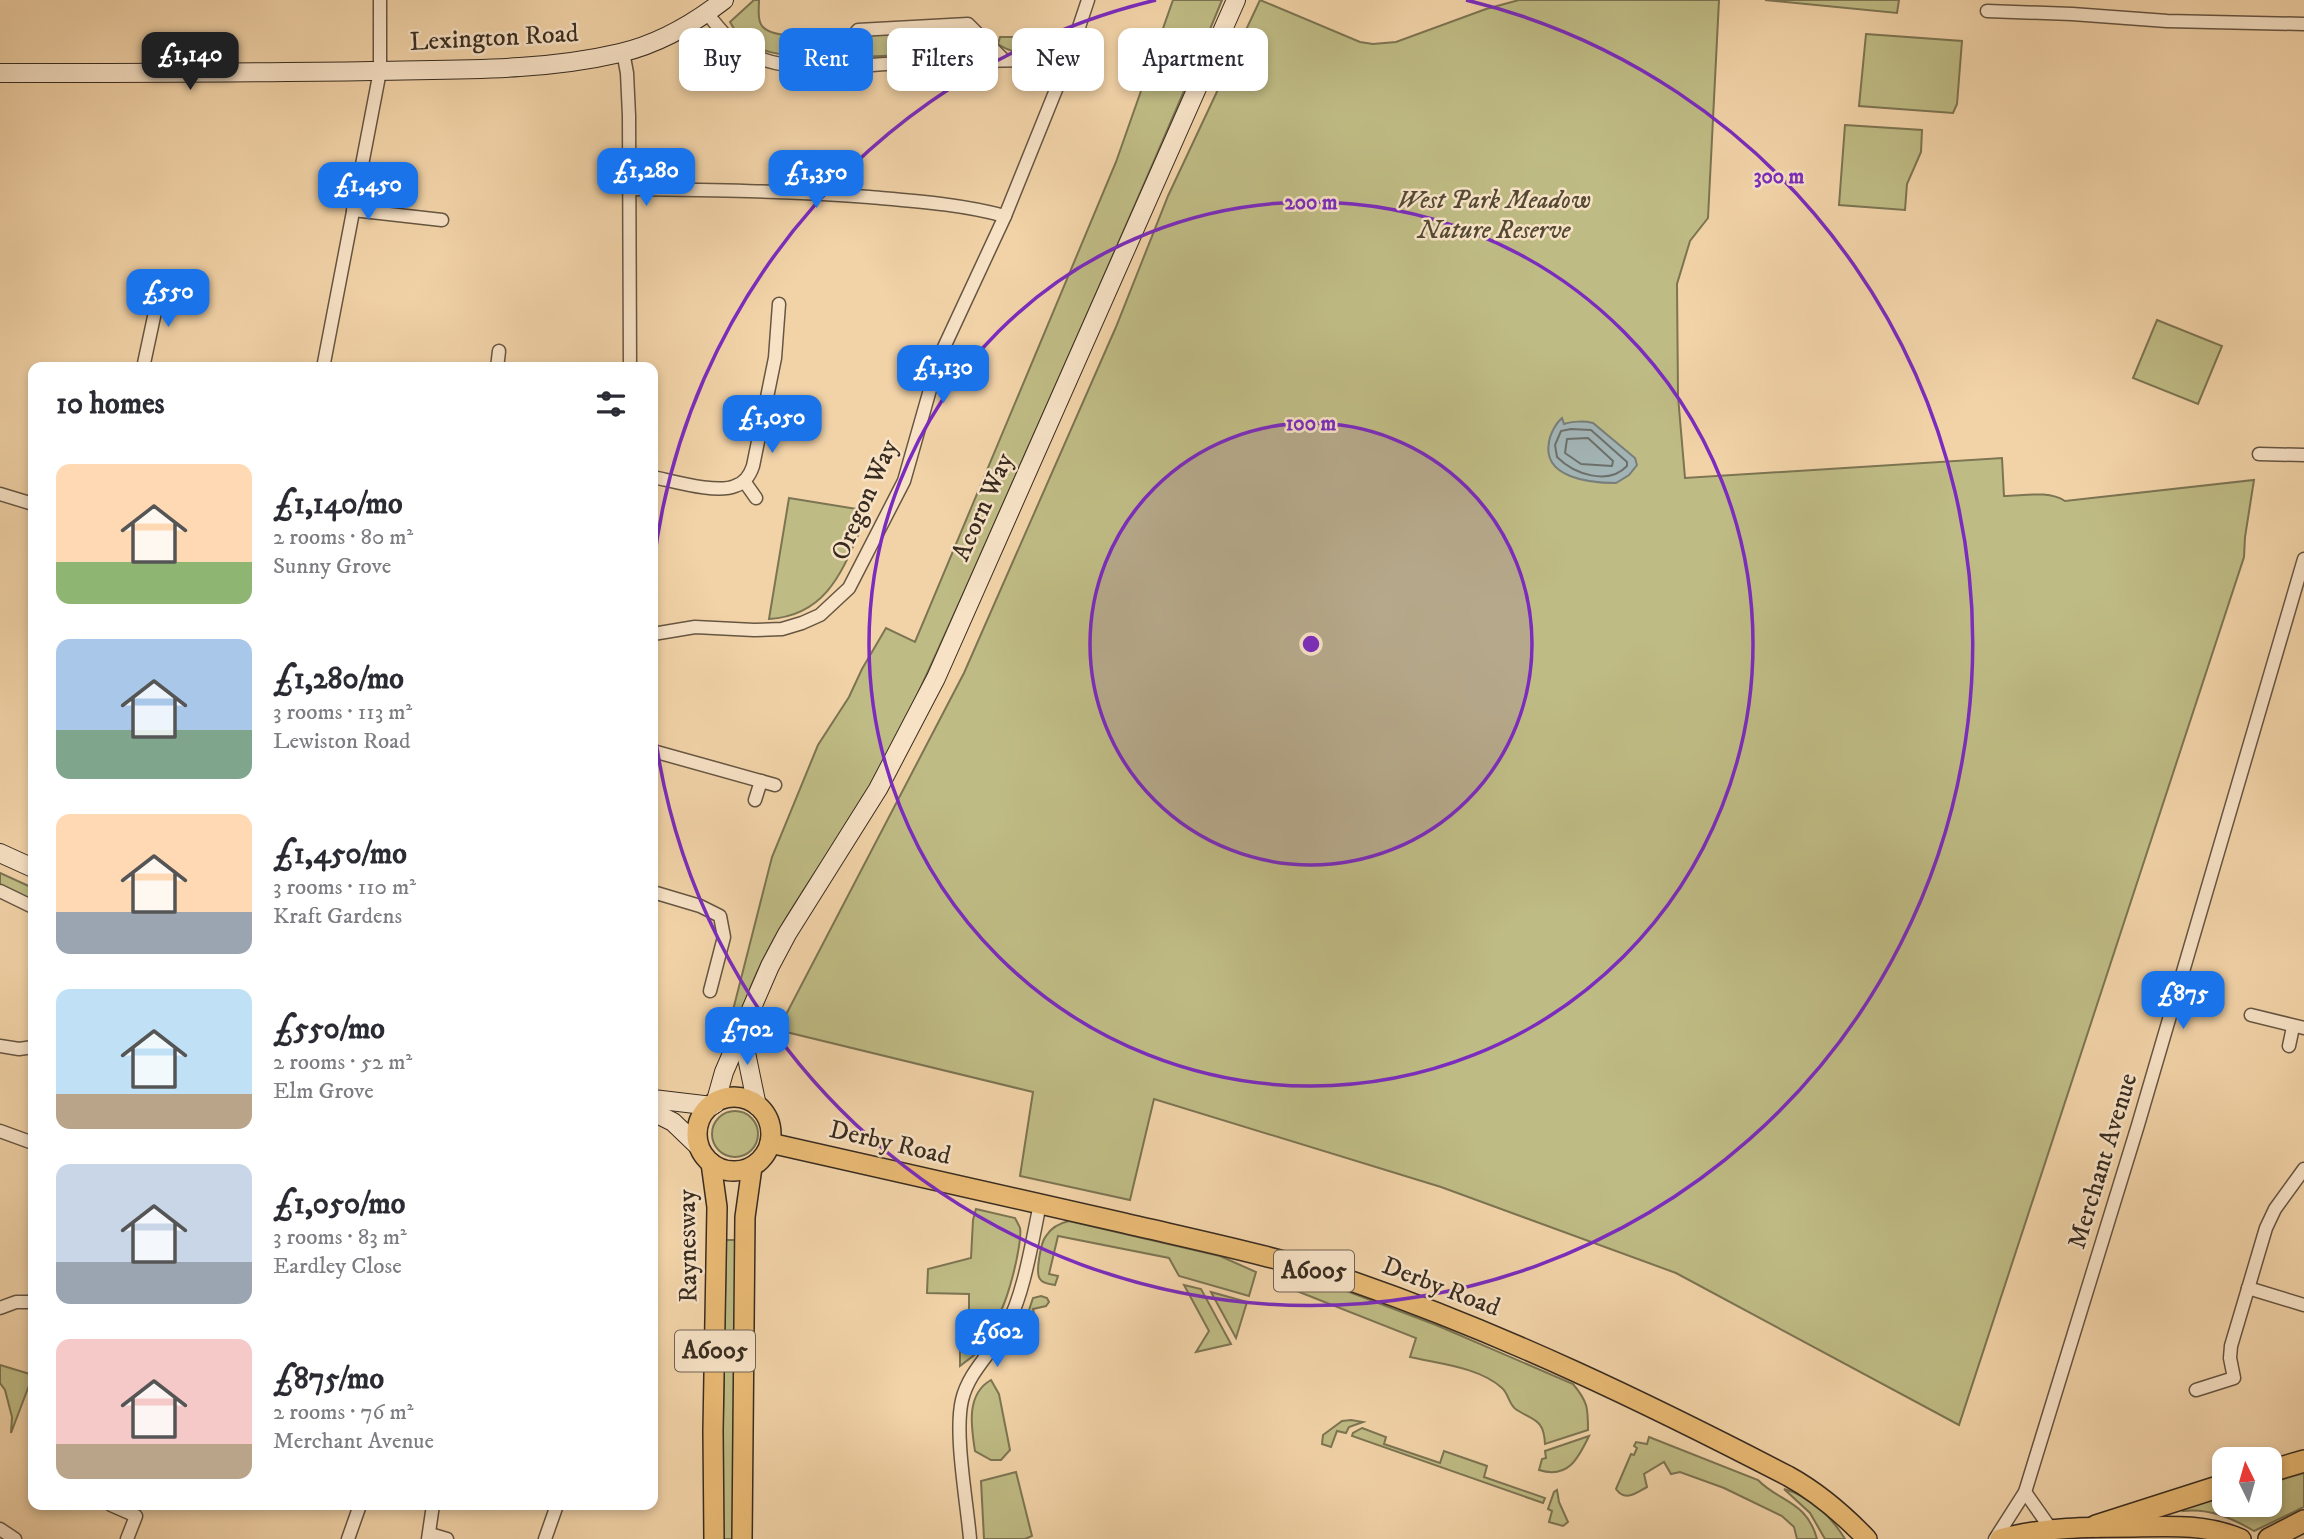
<!DOCTYPE html>
<html lang="en">
<head>
<meta charset="utf-8">
<style>
	:root { --surface:#fff; --page:#f2f2f3; --text:#2b2b33; --muted:#7c7c81; --accent:#1a73e8 }
	body { margin:0; font-family:"IM FELL DW Pica",serif; background:var(--page); color:var(--text); height:100vh; display:flex; flex-direction:column; font-size:26px; white-space:nowrap }
	* { box-sizing:border-box; margin:0 }
	p { font-size:23px; color:var(--muted) }
	.icon { flex:none; width:38px; height:38px; fill:none; stroke:currentColor; stroke-width:2; stroke-linecap:round; stroke-linejoin:round }
	.map { position:relative; flex:1; overflow:hidden }
	.panel { position:absolute; left:28px; top:362px; width:630px; height:1148px; display:flex; flex-direction:column; background:var(--surface); border-radius:14px; box-shadow:0 4px 10px #0003 }
	.panel>* { flex:none }
	.hud { position:absolute; left:679px; top:28px; width:665px; height:63px; display:flex; gap:14px }
	.needle { width:46px; rotate:355deg }
	.tools { position:absolute; left:2212px; top:1447px; display:grid; gap:14px }
	.tools a { display:grid; place-items:center; width:70px; height:70px; border-radius:14px; background:var(--surface); box-shadow:0 4px 10px #0003; font-size:35px }
	.price { position:absolute; translate:-50% -60px; padding:0 16px; border-radius:14px; background:var(--accent); color:#fff; font-size:23px; line-height:46px; filter:drop-shadow(0 2px 4px #0008) }
	.price::after { content:''; position:absolute; left:50%; top:42px; width:21px; height:16px; margin-left:-10px; background:inherit; clip-path:polygon(0 0,100% 0,50% 100%) }
	.price.current { background:#222; color:#fff }
	ul { padding:0; list-style:none }
	li { display:flex; align-items:center; gap:21px; height:175px; padding:0 28px }
	li span { display:grid; place-items:center; flex:none; width:196px; height:140px; border-radius:14px; color:#555 }
	li>.icon { margin-inline-start:auto }
	span .icon { width:84px; height:84px; fill:#fffc; stroke-width:1 }
	li b { font-size:30px }
	h2 { display:flex; justify-content:space-between; align-items:center; height:84px; padding:0 28px; font-size:30px }
	.chip { padding:0 24px; border-radius:14px; background:var(--surface); box-shadow:0 4px 10px #0003; font-size:24px; line-height:63px }
	.chip.current { background:var(--accent); color:#fff }
	.map>svg:first-child { display:block }
</style>
</head>
<body>
<div class="map">
<svg width="2304" height="1539" viewBox="0 0 2304 1539">
	<rect width="100%" height="100%" fill="#f2d3a8"/>
	<filter id="stains"><feTurbulence type="fractalNoise" baseFrequency=".00286" numOctaves="4"/><feColorMatrix values="0 0 0 0 .2 0 0 0 0 .09 0 0 0 0 .02 0 0 0 .5 -.17"/></filter>
	<radialGradient id="worn" r=".72"><stop offset=".6" stop-color="#630" stop-opacity="0"/><stop offset="1" stop-color="#630" stop-opacity=".3"/></radialGradient>
	<g fill="#bfbb84" stroke="#7c7452" stroke-width="2">
		<path d="M754 0H759C759 8 757 21 763 27 776 41 826 34 844 33L823 56C789 57 748 56 730 22Z"/>
		<path d="M1173 0H1222C1164 142 1101 282 1039 423 991 530 945 638 894 744 848 839 769 918 739 1020L731 1018 772 857 818 745 849 697 862 669 886 628 915 642 1116 162Z"/>
		<path d="M1260 0 1360 42 1373 44 1396 42 1486 9 1519 0H1719L1708 218 1690 241 1677 284 1678 396 1685 478 2002 458 2004 496C2023 496 2048 490 2065 501L2254 480 2245 537 2244 557 1959 1425 1676 1273 1441 1187 1154 1099 1130 1200 1020 1176 1033 1092 778 1030 964 673 1116 327 1168 196Z"/>
		<path d="M1765 0H1899L1897 13Z"/>
		<path d="M964 30 979 43 978 52 857 57 853 56 851 47 865 33Z"/>
		<path d="M1866 34 1962 41 1957 104 1953 113 1859 106Z"/>
		<path d="M1000 37H1061L1058 51C1037 53 1016 57 998 44Z"/>
		<path d="M1845 125 1922 130 1921 152 1907 184 1905 210 1839 205Z"/>
		<path d="M2157 320 2222 346 2198 404 2133 378Z"/>
		<path d="M789 498 869 511C845 561 833 615 769 619Z"/>
		<path d="M0 873 33 888V902L0 886Z"/>
		<circle cx="735" cy="1134" r="23"/>
		<path d="M976 1209 1015 1218C1017 1222 1019 1225 1020 1228 1023 1242 1005 1317 993 1321 985 1324 976 1315 969 1311V1294L927 1293 928 1269 971 1258 973 1220Z"/>
		<path d="M1069 1221 1220 1256 1256 1272 1249 1296 1179 1276 1169 1258 1058 1236 1049 1274 1058 1276 1055 1285C1050 1284 1043 1284 1040 1279 1035 1273 1041 1242 1046 1236 1051 1228 1060 1223 1069 1221Z"/>
		<path d="M726 1240H739L734 1539H721Z"/>
		<path d="M1279 1284 1344 1290 1436 1325 1573 1384C1588 1402 1588 1408 1588 1430L1545 1444C1544 1419 1534 1421 1517 1410 1509 1406 1509 1394 1502 1388 1479 1367 1439 1364 1410 1357L1416 1338Z"/>
		<path d="M1184 1285 1201 1289 1231 1344 1196 1352 1209 1331Z"/>
		<path d="M1211 1292 1247 1302 1236 1338Z"/>
		<path d="M1041 1296 1047 1298 1049 1302 1046 1306 1033 1309 1038 1331 1021 1334 1033 1298Z"/>
		<path d="M966 1329C976 1334 981 1338 982 1349L960 1366V1334Z"/>
		<path d="M0 1365 33 1375 11 1433 12 1417 5 1390 0 1383Z"/>
		<path d="M991 1380 999 1394 1010 1450 1001 1460H991L975 1451C971 1426 966 1394 991 1380Z"/>
		<path d="M1351 1420 1363 1422 1349 1427 1346 1433 1337 1431 1331 1447 1322 1444 1323 1435 1342 1421Z"/>
		<path d="M1362 1428 1386 1437 1384 1444 1440 1463 1444 1451 1487 1466 1484 1477 1545 1498 1543 1503 1352 1436 1353 1433Z"/>
		<path d="M1589 1436C1578 1459 1568 1479 1539 1470L1542 1459 1546 1458 1545 1451Z"/>
		<path d="M1649 1437 1758 1480C1779 1502 1807 1501 1817 1539H1797L1794 1527 1782 1516 1724 1488 1680 1472 1671 1474 1664 1462 1644 1474 1647 1487C1636 1493 1625 1502 1616 1489L1631 1454 1634 1455 1637 1448 1634 1446 1636 1442 1647 1444Z"/>
		<path d="M1016 1472 1032 1536 1025 1539H984L981 1481Z"/>
		<path d="M2304 1473V1507L2254 1531C2232 1518 2209 1508 2183 1511L2185 1507 2224 1496V1505H2270V1483Z"/>
		<path d="M1784 1489C1810 1496 1831 1516 1845 1539H1825L1810 1513Z"/>
		<path d="M1557 1490 1559 1502 1568 1522 1563 1526 1549 1522 1552 1511 1548 1509 1554 1492Z"/>
	</g>
	<path fill="#a2b4b5" stroke="#787e79" stroke-width="2" d="M1562 418 1564 424C1572 421 1585 421 1593 423L1635 458 1637 465 1629 475 1616 483C1590 483 1542 478 1549 442 1550 434 1556 423 1562 418Z"/>
	<g fill="none" stroke-linecap="round" stroke-linejoin="round">
		<g stroke="#6d706a" stroke-width="2">
			<path d="M1571 429 1591 430 1627 462V466C1608 486 1574 474 1557 457L1555 445 1561 431Z"/>
			<path d="M1588 438 1613 461 1612 466 1581 464 1565 453 1567 439Z"/>
		</g>
		<defs>
			<g id="street">
				<path d="M1987 11 2072 14 2167 21 2304 24"/>
				<path d="M707 13C720 30 734 47 754 56 798 75 855 65 902 63 957 61 1012 60 1068 60"/>
				<path d="M623 52 627 73 629 116 630 368"/>
				<path d="M828 66 858 30 968 24 1004 60"/>
				<path d="M629 189C709 190 789 191 869 197 915 201 961 204 1005 216"/>
				<path d="M353 210 442 220"/>
				<path d="M143 368 161 284"/>
				<path d="M323 368 380 71V0"/>
				<path d="M497 368 499 351"/>
				<path d="M2259 454 2304 455"/>
				<path d="M653 477C673 481 717 494 735 486 745 483 750 475 753 466L775 358 779 304"/>
				<path d="M744 481 756 498"/>
				<path d="M0 494 33 504"/>
				<path d="M653 634 695 627 754 630 782 629 802 623 820 615 849 588 904 481 939 358 1005 216 1068 60 1088 0"/>
				<path d="M653 751 775 785"/>
				<path d="M755 800 761 781"/>
				<path d="M0 891 33 907"/>
				<path d="M653 892 700 906 720 916 724 937 710 991"/>
				<path d="M2251 1015 2304 1028"/>
				<path d="M0 1046 19 1049 33 1047"/>
				<path d="M2289 1046 2293 1027"/>
				<path d="M0 1131 33 1143"/>
				<path d="M2248 1288 2304 1305"/>
				<path d="M0 1308 16 1302H33"/>
				<path d="M2196 1390 2234 1378 2230 1358 2231 1346 2266 1228 2275 1209 2304 1169"/>
				<path d="M2025 1492 2051 1529"/>
				<path d="M111 1505 136 1516 127 1539"/>
				<path d="M0 1529 15 1539"/>
				<path d="M430 1534 447 1539"/>
				<path d="M348 1539 360 1505"/>
				<path d="M428 1539 433 1505"/>
				<path d="M545 1539 557 1505"/>
				<path d="M970 1539C967 1502 954 1434 962 1400 969 1371 992 1353 1006 1327 1024 1295 1032 1241 1040 1204"/>
				<path d="M1995 1539 2025 1492 2138 1125 2304 559"/>
			</g>
			<g id="secondary">
				<path d="M0 73C124 73 248 73 372 71 455 69 539 72 620 53 659 44 693 24 724 0"/>
				<path d="M0 853 33 868"/>
				<path d="M747 1029 745 1048 757 1106"/>
				<path d="M653 1099 712 1106"/>
				<path d="M715 1104 724 1072 770 966 787 934 878 789 936 678 1236 0"/>
				<path d="M653 1112 673 1122 699 1147"/>
			</g>
			<g id="primary">
				<circle cx="734" cy="1134" r="37"/>
				<path d="M770 1143C888 1170 1006 1197 1124 1223 1201 1241 1279 1257 1354 1282 1504 1334 1647 1403 1788 1476 1819 1493 1843 1514 1867 1539"/>
				<path d="M711 1163 717 1207 713 1431 714 1539"/>
				<path d="M742 1539 745 1217 752 1167"/>
				<path d="M2000 1539C2044 1527 2089 1527 2134 1527 2171 1526 2206 1524 2241 1539"/>
			</g>
			<g id="highway">
				<path d="M2270 1471 2304 1461"/>
				<path d="M2096 1526 2224 1485"/>
				<path d="M2269 1539 2304 1521"/>
			</g>
		</defs>
		<use href="#street" stroke="#665642" stroke-width="15"/>
		<use href="#secondary" stroke="#382c20" stroke-width="20"/>
		<use href="#primary" stroke="#382c20" stroke-width="22"/>
		<use href="#highway" stroke="#382c20" stroke-width="24"/>
		<use href="#street" stroke="#f7e2c6" stroke-width="12"/>
		<use href="#secondary" stroke="#f7e2c6" stroke-width="18"/>
		<use href="#primary" stroke="#e9ba74" stroke-width="19"/>
		<use href="#highway" stroke="#e9ba74" stroke-width="21"/>
	</g>
	<circle cx="1311" cy="644" r="221" fill="#7b2cbf" fill-opacity=".12"/>
	<g fill="none" stroke="#7b2cbf" stroke-width="3.5">
		<circle cx="1311" cy="644" r="221"/>
		<circle cx="1311" cy="644" r="442"/>
		<path d="M653 569A662 662 0 0 1 1156 0M1466 0A662 662 0 1 1 653 719"/>
	</g>
	<g text-anchor="middle" dominant-baseline="central" stroke-width="5" stroke-linejoin="round" paint-order="stroke">
		<g fill="#f7e2c6" stroke="#716352" stroke-width="2">
			<rect x="1274" y="1250.5" width="80" height="41" rx="5"/>
			<rect x="675" y="1330.5" width="80" height="41" rx="5"/>
		</g>
		<g font-size="24" font-weight="bold" fill="#382c20">
			<text x="1314" y="1271">A6005</text>
			<text x="715" y="1351">A6005</text>
		</g>
		<g font-size="26" fill="#382c20" stroke="#f7e2c6">
			<text transform="translate(494 38) rotate(-3)">Lexington Road</text>
			<text transform="translate(865 500) rotate(-66)">Oregon Way</text>
			<text transform="translate(983 507) rotate(-66)">Acorn Way</text>
			<text transform="translate(890 1143) rotate(13)">Derby Road</text>
			<text transform="translate(2103 1161) rotate(-73)">Merchant Avenue</text>
			<text transform="translate(688 1246) rotate(-91)">Raynesway</text>
			<text transform="translate(1441 1287) rotate(21)">Derby Road</text>
		</g>
		<g font-size="26" font-style="italic" fill="#534934" stroke="#f7e2c6">
			<text x="1494" y="200">West Park Meadow<tspan x="1494" dy="30">Nature Reserve</tspan></text>
		</g>
	</g>
	<circle cx="1311" cy="644" r="10" fill="#7b2cbf" stroke="#f7e2c6" stroke-width="3.5"/>
	<g font-size="21" text-anchor="middle" font-weight="bold" fill="#7b2cbf" stroke="#f7e2c6" stroke-width="5" stroke-linejoin="round" paint-order="stroke">
		<text x="1779" y="183">300 m</text>
		<text x="1311" y="209">200 m</text>
		<text x="1311" y="430">100 m</text>
	</g>
	<rect width="100%" height="100%" filter="url(#stains)"/>
	<rect width="100%" height="100%" fill="url(#worn)"/>
</svg>
<div class="tools">
<a><svg class="needle" viewBox="-14 -14 28 28"><path d="M0-13l5 13h-10z" fill="#e53935"/><path d="M0 13l5-13h-10z" fill="#7c7c81"/></svg></a>
</div>
<b class="price current" style="left:190px;top:92px">£1,140</b>
<b class="price" style="left:646px;top:208px">£1,280</b>
<b class="price" style="left:816px;top:210px">£1,350</b>
<b class="price" style="left:368px;top:222px">£1,450</b>
<b class="price" style="left:168px;top:329px">£550</b>
<b class="price" style="left:943px;top:405px">£1,130</b>
<b class="price" style="left:772px;top:455px">£1,050</b>
<b class="price" style="left:2183px;top:1031px">£875</b>
<b class="price" style="left:747px;top:1067px">£702</b>
<b class="price" style="left:997px;top:1369px">£602</b>
<div class="hud">
<a class="chip">Buy</a>
<a class="chip current">Rent</a>
<a class="chip">Filters</a>
<a class="chip">New</a>
<a class="chip">Apartment</a>
</div>
<section class="panel">
<h2>10 homes<svg class="icon" aria-label="filters" viewBox="0 0 24 24"><path d="M4 7h16M4 17h16"/><circle cx="9" cy="7" r="2"/><circle cx="15" cy="17" r="2"/></svg></h2>
<ul>
<li><span style="background:linear-gradient(#ffd9b3 70%,#8fb573 0)"><svg class="icon" aria-label="home" viewBox="0 0 24 24"><path d="M3 11l9-7 9 7M6 9v11h12V9"/></svg></span><div><b>£1,140/mo</b><p>2 rooms · 80 m²</p><p>Sunny Grove</p></div></li>
<li><span style="background:linear-gradient(#a9c7e8 65%,#7fa58c 0)"><svg class="icon" aria-label="home" viewBox="0 0 24 24"><path d="M3 11l9-7 9 7M6 9v11h12V9"/></svg></span><div><b>£1,280/mo</b><p>3 rooms · 113 m²</p><p>Lewiston Road</p></div></li>
<li><span style="background:linear-gradient(#ffd9b3 70%,#9aa5b1 0)"><svg class="icon" aria-label="home" viewBox="0 0 24 24"><path d="M3 11l9-7 9 7M6 9v11h12V9"/></svg></span><div><b>£1,450/mo</b><p>3 rooms · 110 m²</p><p>Kraft Gardens</p></div></li>
<li><span style="background:linear-gradient(#bfe0f5 75%,#b9a48a 0)"><svg class="icon" aria-label="home" viewBox="0 0 24 24"><path d="M3 11l9-7 9 7M6 9v11h12V9"/></svg></span><div><b>£550/mo</b><p>2 rooms · 52 m²</p><p>Elm Grove</p></div></li>
<li><span style="background:linear-gradient(#c9d6e8 70%,#9aa5b1 0)"><svg class="icon" aria-label="home" viewBox="0 0 24 24"><path d="M3 11l9-7 9 7M6 9v11h12V9"/></svg></span><div><b>£1,050/mo</b><p>3 rooms · 83 m²</p><p>Eardley Close</p></div></li>
<li><span style="background:linear-gradient(#f6c9c9 75%,#b9a48a 0)"><svg class="icon" aria-label="home" viewBox="0 0 24 24"><path d="M3 11l9-7 9 7M6 9v11h12V9"/></svg></span><div><b>£875/mo</b><p>2 rooms · 76 m²</p><p>Merchant Avenue</p></div></li>
</ul>
</section>
</div>
</body>
</html>
